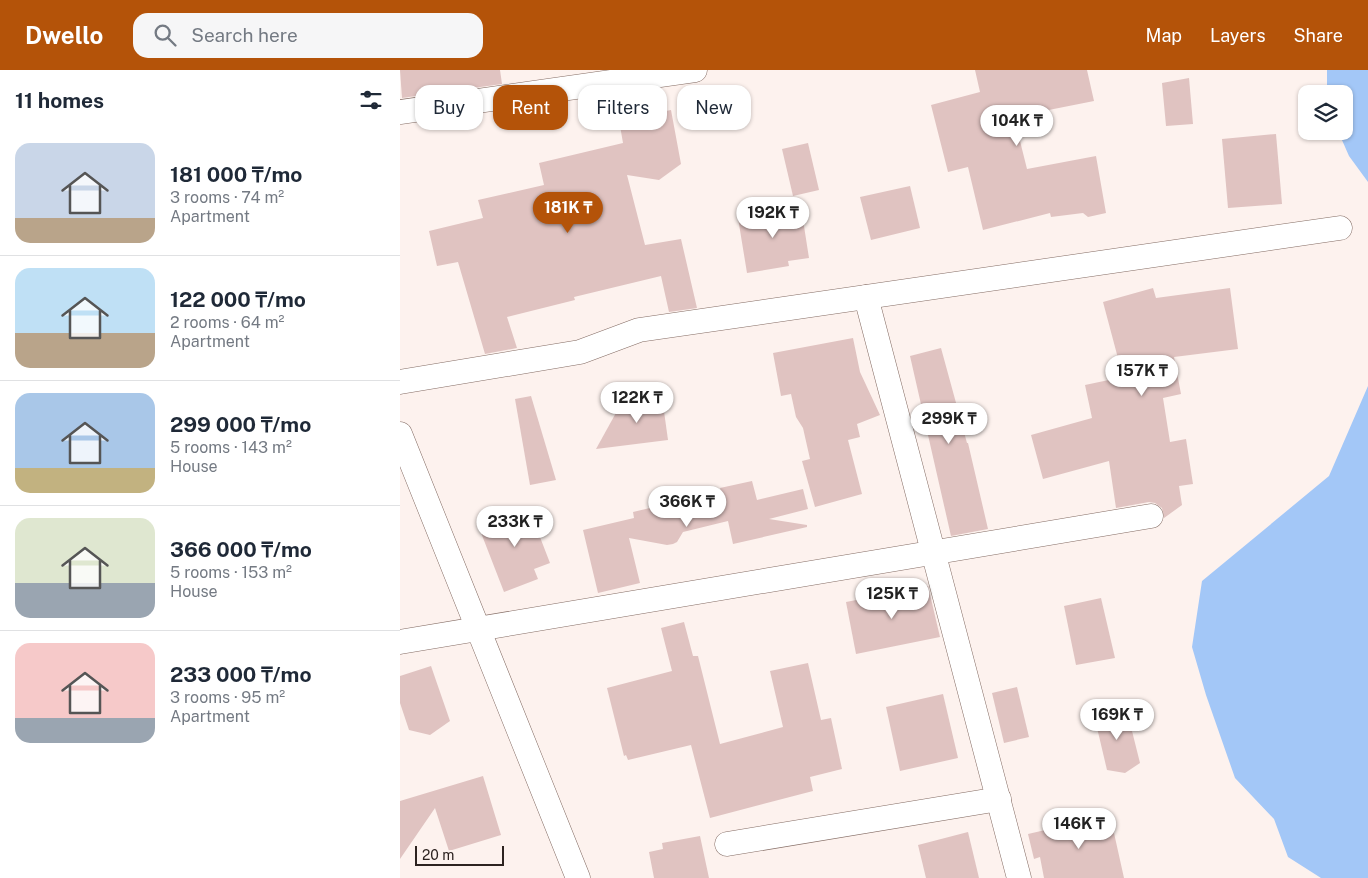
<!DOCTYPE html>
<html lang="en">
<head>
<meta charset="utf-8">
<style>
	:root { --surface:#fff; --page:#f6f6f7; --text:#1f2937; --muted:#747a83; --line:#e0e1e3; --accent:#b45309 }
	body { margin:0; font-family:"Public Sans",sans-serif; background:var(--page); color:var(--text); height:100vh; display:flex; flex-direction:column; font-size:19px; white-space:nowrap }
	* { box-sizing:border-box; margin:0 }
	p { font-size:16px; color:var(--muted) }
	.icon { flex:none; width:28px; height:28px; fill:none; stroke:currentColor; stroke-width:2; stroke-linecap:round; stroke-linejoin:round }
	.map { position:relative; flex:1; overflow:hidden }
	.side { display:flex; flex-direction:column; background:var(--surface); width:400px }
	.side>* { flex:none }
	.guide { position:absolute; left:15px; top:15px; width:475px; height:45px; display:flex; gap:10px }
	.buttons { position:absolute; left:898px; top:15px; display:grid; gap:10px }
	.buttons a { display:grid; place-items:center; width:55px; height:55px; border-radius:10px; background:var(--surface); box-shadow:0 1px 4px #0004; font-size:25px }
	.scale { position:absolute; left:15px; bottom:12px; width:89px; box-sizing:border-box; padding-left:5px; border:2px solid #2d2320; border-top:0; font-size:14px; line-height:18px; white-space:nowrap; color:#2d2320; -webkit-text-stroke:4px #fdf2ee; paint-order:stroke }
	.price { position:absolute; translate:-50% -42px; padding:0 11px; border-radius:18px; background:#fff; color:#222; font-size:16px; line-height:32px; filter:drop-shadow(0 1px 2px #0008) }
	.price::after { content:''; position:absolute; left:50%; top:30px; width:15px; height:11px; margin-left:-8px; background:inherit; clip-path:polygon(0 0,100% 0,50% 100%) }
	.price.current { background:var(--accent); color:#fff }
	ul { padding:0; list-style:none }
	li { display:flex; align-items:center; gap:15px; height:125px; padding:0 15px }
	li+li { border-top:1px solid var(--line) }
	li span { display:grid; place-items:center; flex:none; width:140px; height:100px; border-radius:15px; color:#555 }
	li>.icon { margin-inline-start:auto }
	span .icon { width:60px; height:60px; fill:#fffc; stroke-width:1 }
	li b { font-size:21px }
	h2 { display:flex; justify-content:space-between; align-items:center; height:60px; padding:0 15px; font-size:21px }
	.pill { padding:0 18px; border-radius:15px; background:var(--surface); box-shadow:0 1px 4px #0004; font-size:18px; line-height:45px }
	.pill.current { background:var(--accent); color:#fff }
	header { display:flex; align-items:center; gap:30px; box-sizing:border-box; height:70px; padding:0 25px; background:var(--accent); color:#fff }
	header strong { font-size:24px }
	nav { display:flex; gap:28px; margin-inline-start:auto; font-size:18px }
	.search { width:350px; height:45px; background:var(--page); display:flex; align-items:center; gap:12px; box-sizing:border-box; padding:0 18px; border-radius:15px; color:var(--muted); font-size:19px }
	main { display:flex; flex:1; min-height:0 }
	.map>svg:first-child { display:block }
</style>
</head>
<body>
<header>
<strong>Dwello</strong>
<div class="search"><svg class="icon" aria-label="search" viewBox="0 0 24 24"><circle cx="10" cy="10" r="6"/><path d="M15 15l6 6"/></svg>Search here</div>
<nav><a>Map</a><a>Layers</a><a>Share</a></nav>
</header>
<main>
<section class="side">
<h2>11 homes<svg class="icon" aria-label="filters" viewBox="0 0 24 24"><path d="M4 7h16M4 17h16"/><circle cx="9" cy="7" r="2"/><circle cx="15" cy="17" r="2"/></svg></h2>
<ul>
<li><span style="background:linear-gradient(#c9d6e8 75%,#b9a48a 0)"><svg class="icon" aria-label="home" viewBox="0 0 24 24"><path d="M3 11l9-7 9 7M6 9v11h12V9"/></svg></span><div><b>181 000 ₸/mo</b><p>3 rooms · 74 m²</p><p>Apartment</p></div></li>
<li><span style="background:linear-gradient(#bfe0f5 65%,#b9a48a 0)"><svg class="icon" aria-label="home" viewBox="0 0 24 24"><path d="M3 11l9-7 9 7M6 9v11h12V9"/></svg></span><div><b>122 000 ₸/mo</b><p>2 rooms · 64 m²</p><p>Apartment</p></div></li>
<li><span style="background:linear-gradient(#a9c7e8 75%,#c2b280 0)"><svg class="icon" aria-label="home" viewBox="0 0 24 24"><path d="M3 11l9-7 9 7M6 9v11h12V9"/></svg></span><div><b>299 000 ₸/mo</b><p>5 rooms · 143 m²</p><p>House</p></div></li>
<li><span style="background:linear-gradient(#dfe7d0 65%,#9aa5b1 0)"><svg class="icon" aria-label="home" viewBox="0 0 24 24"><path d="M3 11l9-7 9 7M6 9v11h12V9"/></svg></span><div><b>366 000 ₸/mo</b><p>5 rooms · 153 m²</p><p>House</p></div></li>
<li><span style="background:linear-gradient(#f6c9c9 75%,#9aa5b1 0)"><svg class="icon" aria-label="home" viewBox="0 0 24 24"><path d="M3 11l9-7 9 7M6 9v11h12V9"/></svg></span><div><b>233 000 ₸/mo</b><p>3 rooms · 95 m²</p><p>Apartment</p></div></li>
</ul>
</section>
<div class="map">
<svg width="968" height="808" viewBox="0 0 968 808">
	<rect width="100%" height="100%" fill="#fdf2ee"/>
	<g fill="#a3c7f7">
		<path d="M927 0H968V112L949 86 938 61H944V24H927Z"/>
		<path d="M968 316V808H921L888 787 874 749 835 708 806 625 792 577 802 511 929 406Z"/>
	</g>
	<g fill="#e0c3c1">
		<path d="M0 0H100L102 14 2 28Z"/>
		<path d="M575 0H687L694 31 614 47 627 99 696 86 706 143 688 147 683 143 651 147 650 143 583 160 568 97 548 102 531 35 580 22Z"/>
		<path d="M789 8 793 54 766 56 762 13Z"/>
		<path d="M271 40 281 94 259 110 227 105 245 175 281 169 297 238 269 242 261 206 174 227 175 230 107 247 117 278 85 284 58 192 37 196 29 161 83 148 78 130 144 115 139 93 223 73 219 50Z"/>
		<path d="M876 64 882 134 828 138 822 69Z"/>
		<path d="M408 73 419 120 393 126 382 79Z"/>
		<path d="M510 116 520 158 471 170 460 127Z"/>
		<path d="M401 137 409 188 388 191 389 196 347 203 338 148Z"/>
		<path d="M753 218 756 228 830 218 838 279 774 287 781 324 763 328 770 372 786 369 793 414 779 416 782 435 764 448 762 438 755 433 749 432 716 438 709 391 643 409 631 365 692 348 685 315 723 307 703 232Z"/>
		<path d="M453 268 460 302 480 345 457 354 460 367 448 370 462 424 415 437 402 391 410 389 403 358 396 347 391 324 381 326 373 283Z"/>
		<path d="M541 278 567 373H568L588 459 551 466 510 286Z"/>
		<path d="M131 326 156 410 130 415 115 329Z"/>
		<path d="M262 327 268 370 196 379 222 332Z"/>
		<path d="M352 411 357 430 403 419 408 439 369 449 407 455V457L333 474 328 451 283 462 277 472 273 474 267 475 229 468 240 513 198 523 183 460 234 448 233 442 321 421 320 418Z"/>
		<path d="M128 436 150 493 134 499 138 509 104 522 78 455Z"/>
		<path d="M528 516 540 567 456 584 446 532Z"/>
		<path d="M701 528 715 588 676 595 664 536Z"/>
		<path d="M284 552 293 586H298L320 674 383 657 370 601 408 593 421 650 431 648 442 699 410 707 413 721 310 748 291 675 228 690 226 685 224 686 207 618 272 601 261 558Z"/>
		<path d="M31 596 50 651 30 665 9 660 0 633V606Z"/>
		<path d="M617 617 629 667 604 673 592 623Z"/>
		<path d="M543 624 558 688 500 701 486 637Z"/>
		<path d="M726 637 740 693 725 703 707 700 694 645Z"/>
		<path d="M83 706 101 765 49 781 35 738 0 789V731Z"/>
		<path d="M710 745 724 808H644L640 787 634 789 628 764Z"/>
		<path d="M568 762 579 808H526L518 775Z"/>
		<path d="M300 766 309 808H254L249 782 263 779 262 773Z"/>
	</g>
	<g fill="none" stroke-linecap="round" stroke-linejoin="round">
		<defs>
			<g id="minor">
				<path d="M0 42 295 0"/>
				<path d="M466 227 619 808"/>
				<path d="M0 312 180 282 239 260 940 158"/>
				<path d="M0 364 178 808"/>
				<path d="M0 572 751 446"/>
				<path d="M327 774 599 729"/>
			</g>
		</defs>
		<use href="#minor" stroke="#846c64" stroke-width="25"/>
		<use href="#minor" stroke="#fff" stroke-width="24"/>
	</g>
</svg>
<div class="buttons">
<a><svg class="icon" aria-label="layers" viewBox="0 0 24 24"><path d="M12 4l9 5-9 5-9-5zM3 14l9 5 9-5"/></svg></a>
</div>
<div class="scale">20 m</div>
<b class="price" style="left:617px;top:77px">104K ₸</b>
<b class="price current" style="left:168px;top:164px">181K ₸</b>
<b class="price" style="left:373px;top:169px">192K ₸</b>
<b class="price" style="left:742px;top:327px">157K ₸</b>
<b class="price" style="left:237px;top:354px">122K ₸</b>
<b class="price" style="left:549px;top:375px">299K ₸</b>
<b class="price" style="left:287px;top:458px">366K ₸</b>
<b class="price" style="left:115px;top:478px">233K ₸</b>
<b class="price" style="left:492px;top:550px">125K ₸</b>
<b class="price" style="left:717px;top:671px">169K ₸</b>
<b class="price" style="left:679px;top:780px">146K ₸</b>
<div class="guide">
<a class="pill">Buy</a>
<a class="pill current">Rent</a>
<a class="pill">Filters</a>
<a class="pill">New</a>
</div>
</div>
</main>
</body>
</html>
